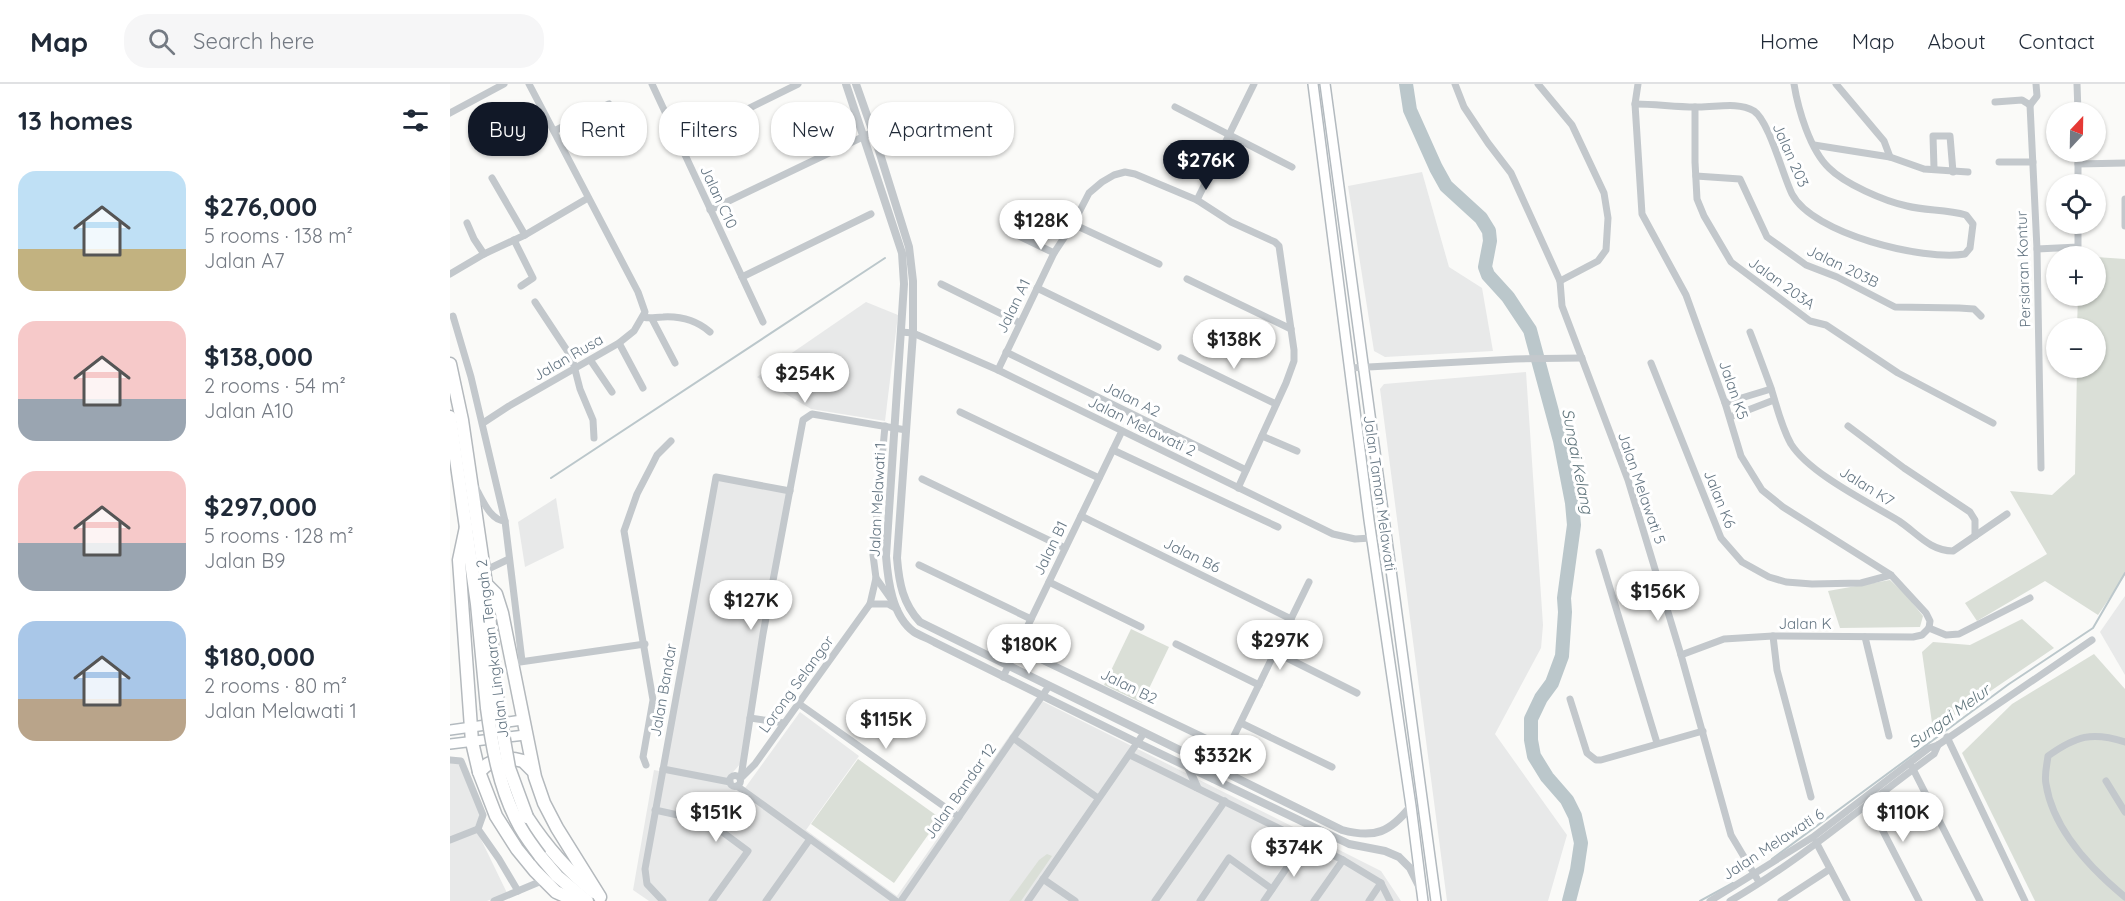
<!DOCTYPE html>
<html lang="en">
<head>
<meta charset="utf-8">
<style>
	:root { --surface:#fff; --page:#f6f6f7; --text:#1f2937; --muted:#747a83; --line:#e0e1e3; --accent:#111827 }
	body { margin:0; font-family:Quicksand,sans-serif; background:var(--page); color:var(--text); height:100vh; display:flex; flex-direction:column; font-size:22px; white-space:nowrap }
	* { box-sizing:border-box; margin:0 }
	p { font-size:20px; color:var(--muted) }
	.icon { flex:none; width:33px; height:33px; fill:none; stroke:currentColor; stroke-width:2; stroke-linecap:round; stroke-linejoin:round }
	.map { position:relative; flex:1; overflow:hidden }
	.details { display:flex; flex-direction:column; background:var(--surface); width:450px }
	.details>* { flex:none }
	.hud { position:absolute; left:18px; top:18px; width:570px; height:54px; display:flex; gap:12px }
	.needle { width:39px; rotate:22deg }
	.tools { position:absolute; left:1596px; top:18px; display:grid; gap:12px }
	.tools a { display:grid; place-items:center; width:60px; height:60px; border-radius:50%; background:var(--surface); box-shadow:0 2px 4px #0004; font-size:30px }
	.price { position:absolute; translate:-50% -51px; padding:0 14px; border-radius:21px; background:#fff; color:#222; font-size:20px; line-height:39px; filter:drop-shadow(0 2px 3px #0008) }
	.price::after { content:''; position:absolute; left:50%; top:36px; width:18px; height:14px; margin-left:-9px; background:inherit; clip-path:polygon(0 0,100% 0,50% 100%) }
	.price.active { background:var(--accent); color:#fff }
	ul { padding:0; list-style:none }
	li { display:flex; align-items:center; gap:18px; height:150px; padding:0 18px }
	li span { display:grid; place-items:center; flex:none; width:168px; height:120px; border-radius:18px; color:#555 }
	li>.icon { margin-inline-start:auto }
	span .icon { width:72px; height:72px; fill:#fffc; stroke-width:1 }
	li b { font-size:26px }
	h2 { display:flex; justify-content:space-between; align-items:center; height:72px; padding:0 18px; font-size:26px }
	.chip { padding:0 21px; border-radius:24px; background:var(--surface); box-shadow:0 2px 4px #0004; font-size:21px; line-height:54px }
	.chip.active { background:var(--accent); color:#fff }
	header { display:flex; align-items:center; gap:36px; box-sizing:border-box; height:84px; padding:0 30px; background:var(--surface); border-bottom:2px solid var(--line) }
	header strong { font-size:28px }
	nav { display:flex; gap:33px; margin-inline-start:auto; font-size:21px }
	.search { width:420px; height:54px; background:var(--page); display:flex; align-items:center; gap:15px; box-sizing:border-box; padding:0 21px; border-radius:24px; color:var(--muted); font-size:22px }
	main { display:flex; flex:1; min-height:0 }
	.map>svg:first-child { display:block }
</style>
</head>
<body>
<header>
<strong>Map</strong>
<div class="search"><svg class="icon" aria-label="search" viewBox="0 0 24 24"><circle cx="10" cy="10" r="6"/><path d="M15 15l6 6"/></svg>Search here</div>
<nav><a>Home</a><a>Map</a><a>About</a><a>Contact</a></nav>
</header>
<main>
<section class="details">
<h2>13 homes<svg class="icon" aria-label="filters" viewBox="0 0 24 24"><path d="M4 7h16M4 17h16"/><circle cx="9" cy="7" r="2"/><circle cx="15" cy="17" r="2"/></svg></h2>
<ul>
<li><span style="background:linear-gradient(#bfe0f5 65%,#c2b280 0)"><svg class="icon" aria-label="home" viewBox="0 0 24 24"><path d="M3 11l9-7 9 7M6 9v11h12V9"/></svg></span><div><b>$276,000</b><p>5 rooms · 138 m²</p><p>Jalan A7</p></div></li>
<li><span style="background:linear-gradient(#f6c9c9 65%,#9aa5b1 0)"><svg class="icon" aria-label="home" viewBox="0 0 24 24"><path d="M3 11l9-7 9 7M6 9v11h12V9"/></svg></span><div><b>$138,000</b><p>2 rooms · 54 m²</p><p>Jalan A10</p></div></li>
<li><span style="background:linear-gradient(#f6c9c9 60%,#9aa5b1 0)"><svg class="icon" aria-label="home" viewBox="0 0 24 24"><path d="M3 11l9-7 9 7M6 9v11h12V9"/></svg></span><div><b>$297,000</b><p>5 rooms · 128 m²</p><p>Jalan B9</p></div></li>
<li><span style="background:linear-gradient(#a9c7e8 65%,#b9a48a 0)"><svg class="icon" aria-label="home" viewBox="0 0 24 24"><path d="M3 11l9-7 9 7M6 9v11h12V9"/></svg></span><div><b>$180,000</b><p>2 rooms · 80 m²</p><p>Jalan Melawati 1</p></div></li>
</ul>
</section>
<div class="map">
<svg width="1675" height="817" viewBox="0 0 1675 817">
	<rect width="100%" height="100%" fill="#fafaf8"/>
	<g fill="#e8e9e9">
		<path d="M972 88 999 183 1032 204 1043 267 935 273 924 267 898 102Z"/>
		<path d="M416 218 448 231 435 337 361 325 307 293Z"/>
		<path d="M1076 288 1093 541 1091 564 1045 650 1117 751 1098 817H997L930 305 934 300Z"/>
		<path d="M268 396 337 408 291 679 277 695 216 683Z"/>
		<path d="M106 414 114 464 75 483 68 438Z"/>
		<path d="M1675 512V591L1650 548Z"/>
		<path d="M586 614 931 787 951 817H199L183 806 204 686 295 704 350 628 409 672 356 746 447 812Z"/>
		<path d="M0 679 9 680 30 731 25 743 57 809 37 817H0Z"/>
	</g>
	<g fill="#dadfd7">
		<path d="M1646 173 1675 175V491L1648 531 1595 497 1527 537 1515 519 1597 470 1560 407 1602 411 1625 390 1627 284H1646V244H1627L1628 212H1646Z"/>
		<path d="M1440 496 1456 511 1473 532 1470 543 1390 544 1378 507Z"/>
		<path d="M1572 535 1604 564 1483 646 1472 568 1483 558 1520 561Z"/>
		<path d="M681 545 719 563 692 619 654 601Z"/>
		<path d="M1644 570 1675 605V817H1585L1512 669 1562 620Z"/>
		<path d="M408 675 490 734 444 799 361 740Z"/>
		<path d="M597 770 602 772 571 817H559L589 776Z"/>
	</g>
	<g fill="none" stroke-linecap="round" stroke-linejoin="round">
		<g stroke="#bbc7cb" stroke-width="2">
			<path d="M101 394 435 174"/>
			<path d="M1322 775 1559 600 1643 544 1675 489"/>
			<path d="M1250 817 1283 799"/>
		</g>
		<path stroke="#bbc7cb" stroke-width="14" d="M956 0 960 26 986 84 996 102 1031 134 1039 147 1040 157 1035 183 1038 191 1058 213 1080 246 1110 357 1122 419 1124 441 1114 514 1115 528 1112 572 1102 599 1091 614 1081 635V656L1084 672 1097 693 1117 716 1125 732 1131 759 1127 786 1119 817"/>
		<defs>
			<g id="secondary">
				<path d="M863 0 919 436 961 722 973 817"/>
				<path d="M875 0 986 817"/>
				<path d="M0 646 72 636"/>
				<path d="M0 660 75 651"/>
			</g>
			<g id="trunk">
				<path d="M0 280 12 336 36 500 48 622"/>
				<path d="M0 333 27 520 37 624"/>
				<path d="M16 443 9 476 22 658 29 688 46 732 67 765 85 787 106 808 126 817"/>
				<path d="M36 500 46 510 52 529 85 693 94 719 107 744 150 813"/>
				<path d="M29 688C41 674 56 672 73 677L82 686"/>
				<path d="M77 733C96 762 116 786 144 808"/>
				<path d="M90 772 107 792 137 817"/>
			</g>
		</defs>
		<use href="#secondary" stroke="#b3babf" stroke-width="12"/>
		<use href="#trunk" stroke="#b4b9bd" stroke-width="15"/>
		<g stroke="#c3c8cc" stroke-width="7">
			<path d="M202 0 313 238"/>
			<path d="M1005 0 1014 23 1038 59 1061 89 1110 197 1112 222 1178 396 1231 571 1281 751 1309 798"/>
			<path d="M1088 0 1122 41 1154 109 1158 134 1156 166 1148 177 1110 197"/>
			<path d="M1188 0 1185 20 1192 130 1236 211 1275 319 1291 372 1312 406 1333 423 1441 491 1476 529 1480 537 1479 544"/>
			<path d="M1386 0 1434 57 1440 73"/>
			<path d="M1627 0 1628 28"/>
			<path d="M1545 18 1572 16 1580 21"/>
			<path d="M1185 20C1205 20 1225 23 1245 23 1264 24 1287 17 1304 27 1319 37 1333 92 1342 110 1363 150 1473 177 1515 170L1520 164 1523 140 1516 131C1496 125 1476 127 1457 122 1434 117 1395 100 1379 84 1360 66 1348 25 1344 0"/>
			<path d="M1580 21 1587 165 1591 384"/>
			<path d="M1580 21 1587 12 1586 0"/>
			<path d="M725 23 842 83"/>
			<path d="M1245 23V78L1247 115 1254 132 1281 178 1360 237 1376 241 1448 289 1543 339"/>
			<path d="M0 29 54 0"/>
			<path d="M104 47 159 20"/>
			<path d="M229 59 348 0"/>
			<path d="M1364 61 1440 73 1474 85 1518 88"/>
			<path d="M1549 78H1583"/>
			<path d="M1628 80 1675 79"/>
			<path d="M1484 84 1483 52H1500L1503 88"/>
			<path d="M1246 92 1290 95 1317 153 1356 181 1387 193 1445 223 1509 224 1524 225 1531 232"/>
			<path d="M42 94 75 151"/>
			<path d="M1628 100V68"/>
			<path d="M1675 115V142"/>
			<path d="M747 116 804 0"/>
			<path d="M260 126 423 48"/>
			<path d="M17 139 24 155 34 170"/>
			<path d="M623 140 709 180"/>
			<path d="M569 152 604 169"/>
			<path d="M64 156 83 194 71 202"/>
			<path d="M1587 165 1628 163V140"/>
			<path d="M0 190 34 170 75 151 138 114"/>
			<path d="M292 193 421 130"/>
			<path d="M737 195 841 245"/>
			<path d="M491 200 570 239"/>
			<path d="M587 204 708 263"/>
			<path d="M85 218 122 274 130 305 143 336 144 354"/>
			<path d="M3 232 21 293 55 437 72 577"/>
			<path d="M193 233C201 235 205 233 213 233 231 232 246 236 260 248"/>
			<path d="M202 235 225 279"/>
			<path d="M451 248 463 249 548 286 883 450 905 455 921 454"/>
			<path d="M1300 248C1307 266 1314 285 1321 304 1327 323 1331 342 1341 360 1360 390 1418 418 1449 437 1467 449 1480 467 1503 467L1557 430"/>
			<path d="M169 259 193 304"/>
			<path d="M556 268 796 386"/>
			<path d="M731 274 826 320"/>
			<path d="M141 277 162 308"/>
			<path d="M1201 279 1271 454 1292 478 1319 493 1336 498 1362 500 1411 499 1441 491"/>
			<path d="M900 284 1065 275 1132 274"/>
			<path d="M548 286 604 169 623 140 639 109 652 98 664 91 675 88 685 90 747 116 781 138 825 158 829 162 844 266V277L836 299 788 404"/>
			<path d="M1275 319 1321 305"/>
			<path d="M510 328 649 394"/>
			<path d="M1280 333 1324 316"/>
			<path d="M33 339 59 322 169 259 184 247 195 228 188 208 79 0"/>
			<path d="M435 342 423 471 426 494 443 518"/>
			<path d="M1398 342 1454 384 1520 428 1525 436V452"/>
			<path d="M812 352 847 367"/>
			<path d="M663 366 828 443"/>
			<path d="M472 395 615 464"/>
			<path d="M25 403C32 414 40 437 55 437"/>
			<path d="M631 432 841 535"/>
			<path d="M1149 468 1207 659"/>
			<path d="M469 481 581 535"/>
			<path d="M34 487 59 475"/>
			<path d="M599 498 691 543"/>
			<path d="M420 520H438L447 525"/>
			<path d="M1479 544 1496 551 1509 550 1580 514"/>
			<path d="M1323 552 1327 586 1361 713"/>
			<path d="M1415 553 1439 652"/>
			<path d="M726 560 809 601"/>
			<path d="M567 564 778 665"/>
			<path d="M825 568 907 609"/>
			<path d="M1231 571 1274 555 1323 552 1463 553 1472 551 1479 544"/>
			<path d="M70 578 195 560"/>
			<path d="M553 593 672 347"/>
			<path d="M1120 615 1137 669 1146 676H1151L1253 647"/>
			<path d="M348 619 509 733"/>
			<path d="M300 634 334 639"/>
			<path d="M791 639 882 683"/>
			<path d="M1497 653 1575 817"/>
			<path d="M563 654 648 714"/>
			<path d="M1675 658C1642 647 1626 652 1598 672 1597 681 1594 691 1596 700 1603 745 1641 785 1675 813"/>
			<path d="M680 671 893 776 931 799 940 817"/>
			<path d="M0 676 11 677 33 731 28 745"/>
			<path d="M196 681 193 673 203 616 174 447 187 410 202 381 207 371 221 357"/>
			<path d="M1462 683 1530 817"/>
			<path d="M213 685 280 698"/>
			<circle cx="285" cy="697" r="5.5"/>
			<path d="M291 693 313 550 353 336 362 330 456 346"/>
			<path d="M292 693 305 680 420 520 426 494"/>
			<path d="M763 695 859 498"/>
			<path d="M1656 697 1675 728"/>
			<path d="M287 702 446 817"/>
			<path d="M1418 718 1469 817"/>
			<path d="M205 726 246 735 263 741 298 767 262 817"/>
			<path d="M28 745 49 775 68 807"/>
			<path d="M0 756 28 745"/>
			<path d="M1366 758 1397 817"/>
			<path d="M593 795 625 817"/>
			<path d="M44 817 94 796"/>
			<path d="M213 817 197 800 195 785 266 393 340 407"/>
			<path d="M316 817 360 755"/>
			<path d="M451 817 599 602"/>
			<path d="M578 817 694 649"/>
			<path d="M705 817 775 717"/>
			<path d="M750 817 779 774 822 805"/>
			<path d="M814 817 855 757"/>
			<path d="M864 817 893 776"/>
			<path d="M919 817 931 799"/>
			<path d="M1260 817 1363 753 1479 664 1488 661 1642 556"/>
			<path d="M1280 817C1353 775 1416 719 1484 670L1488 661"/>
			<path d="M1331 817 1380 785"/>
		</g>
		<g stroke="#c3c8cc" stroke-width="8">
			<path d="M396 0 452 169 454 200 436 472C438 497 442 532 464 548 471 552 479 555 486 559L688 659 899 760 935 767 949 773 960 784 970 804"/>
			<path d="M406 0 425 54 459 163 463 197V249L447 474C449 499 453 520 470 538L892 746C925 755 940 748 961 722"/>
			<path d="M738 683 747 703"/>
		</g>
		<use href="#secondary" stroke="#fff" stroke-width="9"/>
		<use href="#trunk" stroke="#fff" stroke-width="12"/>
		<defs>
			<g id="trunk-bridge">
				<path d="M48 622 59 684 77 733"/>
				<path d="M37 624C42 662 49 702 67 737 73 750 82 761 90 772"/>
			</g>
		</defs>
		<use href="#trunk-bridge" stroke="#b4b9bd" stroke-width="15" stroke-linecap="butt"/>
		<use href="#trunk-bridge" stroke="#fff" stroke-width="12"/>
	</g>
	<g text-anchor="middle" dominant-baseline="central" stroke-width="6" stroke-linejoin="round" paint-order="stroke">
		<g font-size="15" fill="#657683" stroke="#fff">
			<text transform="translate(1341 71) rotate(66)">Jalan 203</text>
			<text transform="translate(269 113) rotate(65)">Jalan C10</text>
			<text transform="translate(1393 182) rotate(26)">Jalan 203B</text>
			<text transform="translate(1573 185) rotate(-92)">Persiaran Kontur</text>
			<text transform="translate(1332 199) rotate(36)">Jalan 203A</text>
			<text transform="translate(563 222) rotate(-64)">Jalan A1</text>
			<text transform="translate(118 273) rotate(-30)">Jalan Rusa</text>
			<text transform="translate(1284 306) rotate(71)">Jalan K5</text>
			<text transform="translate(682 315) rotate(26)">Jalan A2</text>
			<text transform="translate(692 342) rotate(26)">Jalan Melawati 2</text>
			<text transform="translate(1417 402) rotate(32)">Jalan K7</text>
			<text transform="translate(1192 404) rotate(71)">Jalan Melawati 5</text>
			<text transform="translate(930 409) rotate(82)">Jalan Taman Melawati</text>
			<text transform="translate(1270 415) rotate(68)">Jalan K6</text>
			<text transform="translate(427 416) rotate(-87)">Jalan Melawati 1</text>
			<text transform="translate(600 464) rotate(-64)">Jalan B1</text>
			<text transform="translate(742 471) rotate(26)">Jalan B6</text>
			<text x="1355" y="539">Jalan K</text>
			<text transform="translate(42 565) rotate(-97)">Jalan Lingkaran Tengah 2</text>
			<text transform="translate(346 600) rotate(-54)">Lorong Selangor</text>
			<text transform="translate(679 602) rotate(26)">Jalan B2</text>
			<text transform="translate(213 606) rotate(-80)">Jalan Bandar</text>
			<text transform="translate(510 707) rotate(-55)">Jalan Bandar 12</text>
			<text transform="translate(1323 760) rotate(-33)">Jalan Melawati 6</text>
		</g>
		<g font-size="16" font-style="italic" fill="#60757c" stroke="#fff">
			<text transform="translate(1128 377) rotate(79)">Sungai Kelang</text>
			<text transform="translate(1499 632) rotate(-36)">Sungai Melur</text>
		</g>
	</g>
</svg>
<div class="tools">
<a><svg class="needle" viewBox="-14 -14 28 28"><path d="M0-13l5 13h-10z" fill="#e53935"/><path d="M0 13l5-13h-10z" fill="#747a83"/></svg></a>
<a><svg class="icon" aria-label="locate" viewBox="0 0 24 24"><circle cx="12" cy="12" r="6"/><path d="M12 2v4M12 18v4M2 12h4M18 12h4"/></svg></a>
<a>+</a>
<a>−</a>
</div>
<b class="price active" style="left:756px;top:107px">$276K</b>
<b class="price" style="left:591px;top:167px">$128K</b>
<b class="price" style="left:784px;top:286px">$138K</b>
<b class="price" style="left:355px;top:320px">$254K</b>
<b class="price" style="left:1208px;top:538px">$156K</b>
<b class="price" style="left:301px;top:547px">$127K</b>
<b class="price" style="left:830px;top:587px">$297K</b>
<b class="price" style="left:579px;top:591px">$180K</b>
<b class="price" style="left:436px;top:666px">$115K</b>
<b class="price" style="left:773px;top:702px">$332K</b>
<b class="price" style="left:266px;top:759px">$151K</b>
<b class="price" style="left:1453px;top:759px">$110K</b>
<b class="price" style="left:844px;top:794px">$374K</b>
<div class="hud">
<a class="chip active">Buy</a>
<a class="chip">Rent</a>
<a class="chip">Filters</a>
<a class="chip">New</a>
<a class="chip">Apartment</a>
</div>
</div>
</main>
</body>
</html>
